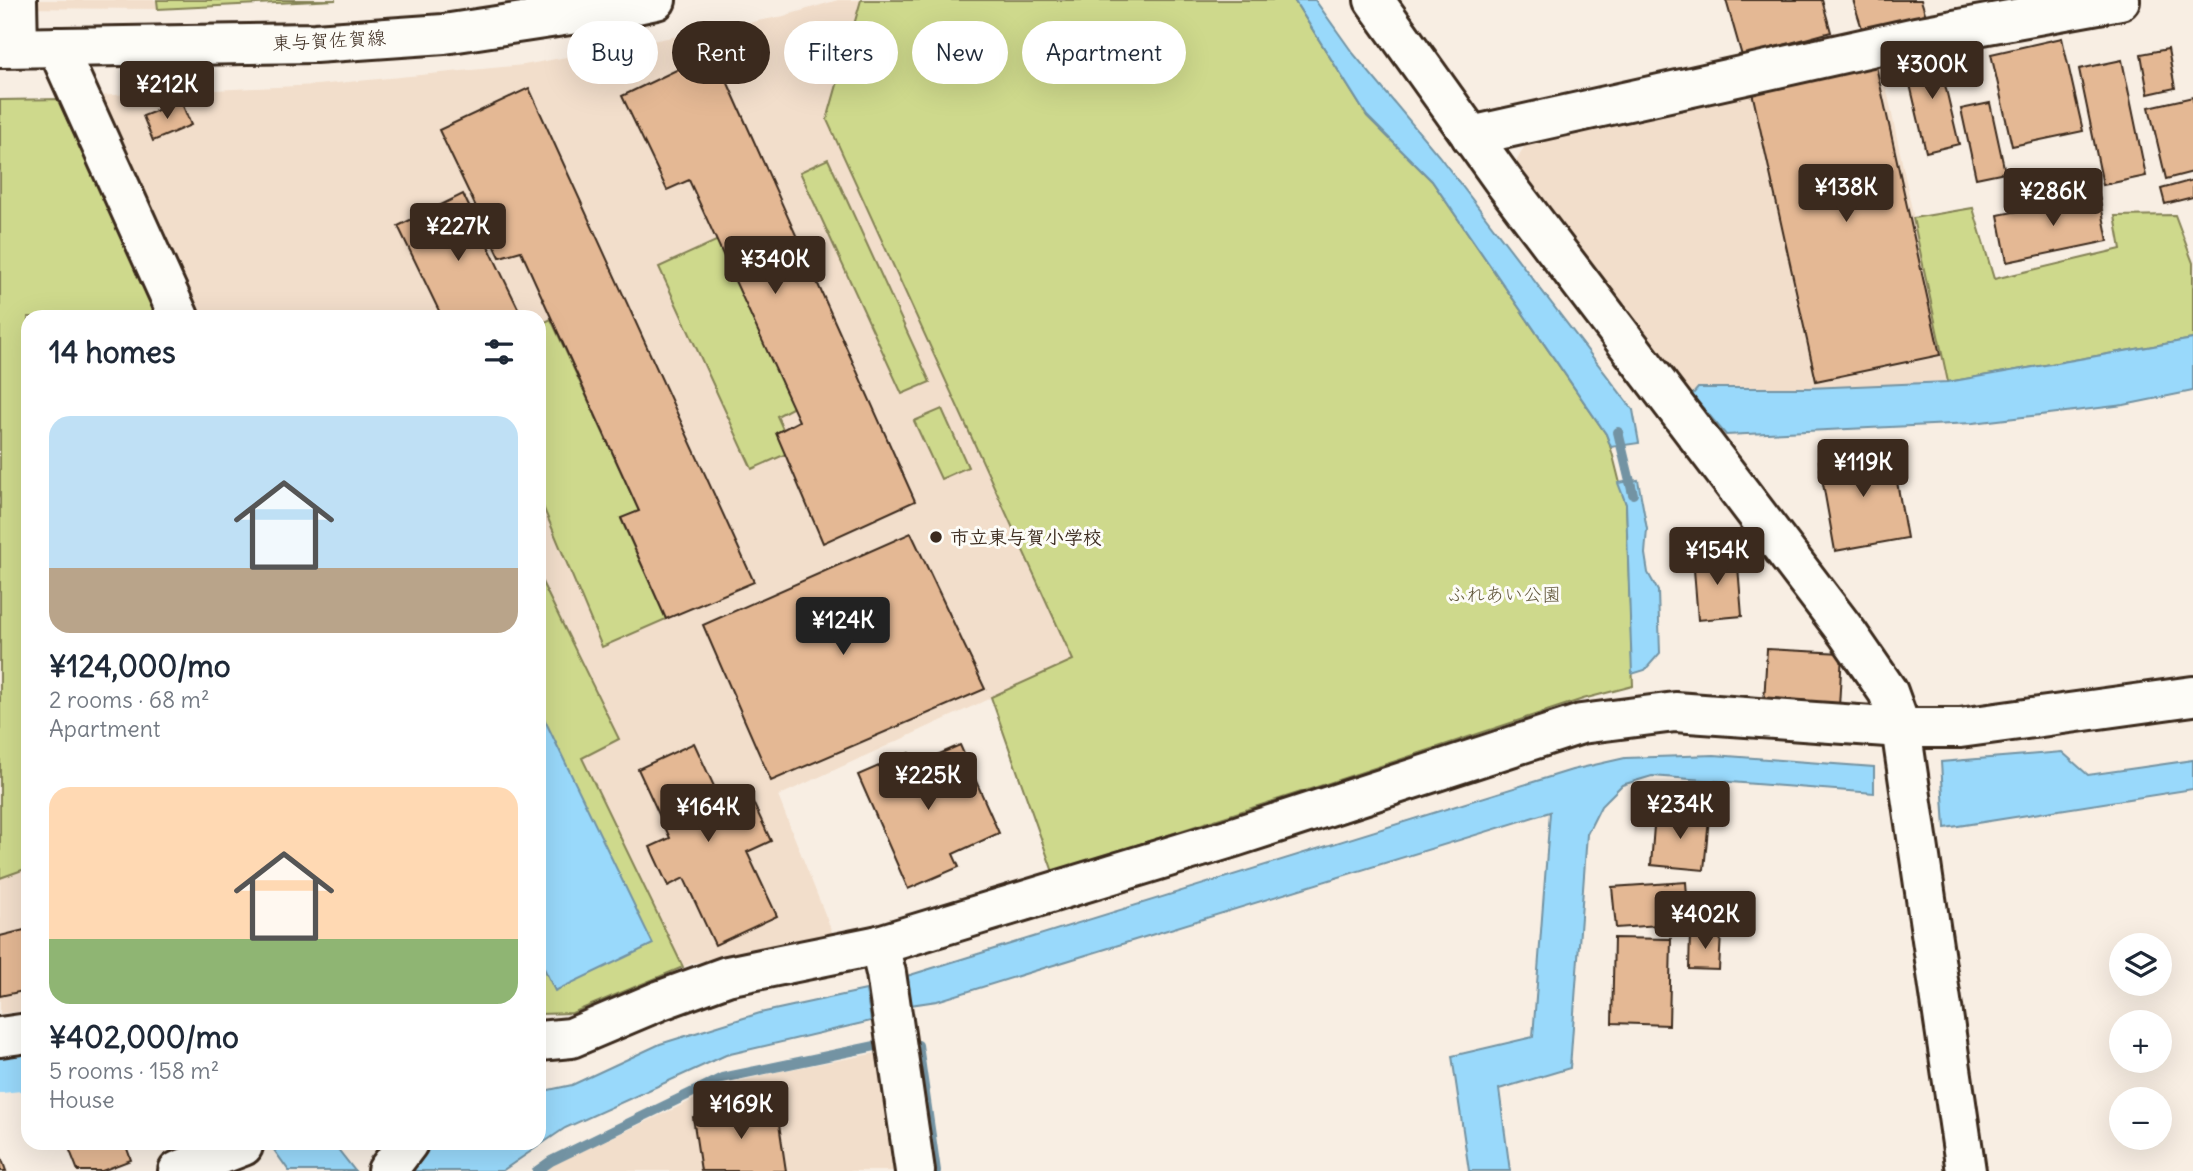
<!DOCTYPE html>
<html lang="en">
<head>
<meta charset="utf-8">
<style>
	:root { --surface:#fff; --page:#f6f6f7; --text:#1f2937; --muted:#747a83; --accent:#3b2a1e }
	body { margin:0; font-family:Delius,"Klee One",sans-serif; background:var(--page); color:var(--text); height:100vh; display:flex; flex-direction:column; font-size:26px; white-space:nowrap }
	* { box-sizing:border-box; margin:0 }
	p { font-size:23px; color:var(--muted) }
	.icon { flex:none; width:38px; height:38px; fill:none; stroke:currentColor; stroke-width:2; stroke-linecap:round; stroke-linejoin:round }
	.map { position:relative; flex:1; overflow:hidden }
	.details { position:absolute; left:21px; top:310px; width:525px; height:840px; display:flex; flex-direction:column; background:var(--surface); border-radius:21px; box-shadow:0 7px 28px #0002 }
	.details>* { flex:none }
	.top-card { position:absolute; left:567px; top:21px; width:665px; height:63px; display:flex; gap:14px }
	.controls { position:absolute; left:2109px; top:933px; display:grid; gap:14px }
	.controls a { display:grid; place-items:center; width:63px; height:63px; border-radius:50%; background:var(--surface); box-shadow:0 7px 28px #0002; font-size:35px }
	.price { position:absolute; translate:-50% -60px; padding:0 16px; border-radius:7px; background:var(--accent); color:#fff; font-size:23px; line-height:46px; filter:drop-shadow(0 2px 4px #0008) }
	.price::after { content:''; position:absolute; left:50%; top:42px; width:21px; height:16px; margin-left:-10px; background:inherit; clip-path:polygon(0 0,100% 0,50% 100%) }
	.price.selected { background:#222; color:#fff }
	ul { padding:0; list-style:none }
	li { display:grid; align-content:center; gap:14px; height:371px; padding:0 28px }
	li span { display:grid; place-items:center; height:217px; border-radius:21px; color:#555 }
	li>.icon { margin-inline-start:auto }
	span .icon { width:126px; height:126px; fill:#fffc; stroke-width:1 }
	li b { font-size:30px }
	h2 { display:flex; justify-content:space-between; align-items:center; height:84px; padding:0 28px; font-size:30px }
	.pill { padding:0 24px; border-radius:32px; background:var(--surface); box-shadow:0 7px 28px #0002; font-size:24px; line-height:63px }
	.pill.selected { background:var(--accent); color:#fff }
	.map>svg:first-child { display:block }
</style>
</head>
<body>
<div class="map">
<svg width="2193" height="1171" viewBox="0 0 2193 1171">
	<rect width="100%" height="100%" fill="#f8eee3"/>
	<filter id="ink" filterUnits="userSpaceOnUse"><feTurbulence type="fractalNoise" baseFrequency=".0143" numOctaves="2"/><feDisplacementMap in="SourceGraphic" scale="14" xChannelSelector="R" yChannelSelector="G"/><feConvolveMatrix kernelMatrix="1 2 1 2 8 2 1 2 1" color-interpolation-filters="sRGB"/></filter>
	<g filter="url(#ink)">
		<g fill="#f2decb">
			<path d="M0 0H157L158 9 0 8Z"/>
			<path d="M838 0H1294L1367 116 1432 181 1592 414 1073 660 778 796 834 937 693 963 572 1013 539 1014V317H195L94 96 317 85 524 65 784 16Z"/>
			<path d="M1880 57 1948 382 1809 388H1698L1692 395 1516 162 1533 130Z"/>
			<path d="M28 868V1010L0 1014V878Z"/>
			<path d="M877 1053 894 1171H545L554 1164 728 1084 781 1071Z"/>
		</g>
		<g fill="#ced98c" stroke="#848255" stroke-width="2">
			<path d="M157 0H336L158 9Z"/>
			<path d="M861 0H1294L1367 116 1432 181 1606 434C1615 457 1618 481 1626 504L1633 686 1583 699 1323 785 1053 872 991 697 1073 660 827 120Z"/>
			<path d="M64 99 164 317H28V868L0 878V100Z"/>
			<path d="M828 159 930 382 902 394 800 172Z"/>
			<path d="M1973 208 1994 279 2121 249 2115 216 2175 215 2193 263V339L1948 382 1913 218Z"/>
			<path d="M718 240 794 407 777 416 793 451 752 469 659 267Z"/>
			<path d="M551 319 639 511 621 519 666 619 602 647 539 497V325Z"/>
			<path d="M942 409 968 467 941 479 914 421Z"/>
			<path d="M541 580 619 739 582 758 683 967 572 1013 539 1014V581Z"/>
		</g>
		<g fill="#99d9fb" stroke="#7393a3" stroke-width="2">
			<path d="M1294 0H1315L1352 52 1439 156 1633 410 1639 443 1611 447 1606 434 1432 181 1367 116Z"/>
			<path d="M2193 339V391L2124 405 1973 423 1726 435 1692 395 1698 388H1809L1948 382Z"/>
			<path d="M1638 480 1647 529 1645 554 1648 573 1658 591 1660 653 1645 670 1632 674 1626 504 1618 483Z"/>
			<path d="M539 708 653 944 555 991 539 958Z"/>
			<path d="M2062 752 2088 775 2193 760V789L1945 828 1941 762Z"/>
			<path d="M1714 755 1874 767V793L1652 776 1622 785 1601 806 1587 834 1570 1068 1499 1089 1510 1171H1469L1452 1056 1533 1037 1550 812 937 1001 910 1005 907 976 1572 770 1625 758Z"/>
			<path d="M866 990 871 1021 726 1055 565 1128 502 1171H407L413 1159 435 1143H539V1092L572 1085 660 1044 760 1013Z"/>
			<path d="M269 1143H333L355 1171H289Z"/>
		</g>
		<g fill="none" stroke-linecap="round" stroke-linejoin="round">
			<g stroke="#7393a3" stroke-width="10">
				<path d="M1618 432 1633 494"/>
				<path d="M918 1045 936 1171"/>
				<path d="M537 1171 551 1161 722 1078 875 1046"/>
			</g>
			<path stroke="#99d9fb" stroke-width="38" d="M0 1074 28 1071"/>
		</g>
		<g fill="#e4b894" stroke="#3b2a1e" stroke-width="2">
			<path d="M1726 0H1822L1831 32 1742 56Z"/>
			<path d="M1853 0H1921L1926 16 1864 35Z"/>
			<path d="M2062 38 2083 131 2012 146 1991 54Z"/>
			<path d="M2168 49 2175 88 2148 94 2141 54Z"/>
			<path d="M1937 51 1959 144 1926 152 1904 59Z"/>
			<path d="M714 52 915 501 823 543 776 433 799 421 689 180 667 190 622 96Z"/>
			<path d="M2122 60 2146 176 2103 185 2079 69Z"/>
			<path d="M1876 66 1940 355 1816 381 1752 92Z"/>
			<path d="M529 88 754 582 666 619 621 518 639 511 521 251 500 257 439 130Z"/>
			<path d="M2193 97V172L2166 179 2149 107Z"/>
			<path d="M181 101 191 125 153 141 143 116Z"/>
			<path d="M1990 103 2005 172 1976 178 1961 109Z"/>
			<path d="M2193 180V197L2165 204 2161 189Z"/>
			<path d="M463 194 519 310 505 317H442L398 226Z"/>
			<path d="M2099 195 2108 241 2007 262 1998 215Z"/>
			<path d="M1891 448 1907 538 1835 551 1819 461Z"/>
			<path d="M911 533 985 689 771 781 703 625Z"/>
			<path d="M1737 554 1742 616 1698 620 1693 557Z"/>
			<path d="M1767 649 1842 653 1839 707 1764 703Z"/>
			<path d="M694 743 724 808 750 796 771 841 747 852 777 916 715 945 684 878 668 886 650 847 670 838 638 769Z"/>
			<path d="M960 745 999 833 953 854 959 867 908 889 858 775 909 753 914 765Z"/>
			<path d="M1655 813 1709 818 1704 870 1651 865Z"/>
			<path d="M1686 882 1689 923 1616 928 1612 887Z"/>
			<path d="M28 929V990L0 996V936Z"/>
			<path d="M1690 933H1721L1719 970 1689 969Z"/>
			<path d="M1614 938 1671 939 1669 1025 1612 1023Z"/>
			<path d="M776 1104 786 1171H701L693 1117Z"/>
			<path d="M67 1143H125L131 1160 102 1171H78Z"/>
			<path d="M0 1154 6 1171H0Z"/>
		</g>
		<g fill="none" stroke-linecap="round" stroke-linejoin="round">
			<defs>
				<g id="minor">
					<path d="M17 0 18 47"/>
					<path d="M1374 0 1505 183 1848 634 1888 692 1901 728 1966 1171"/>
					<path d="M57 47 179 317"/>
					<path d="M1471 136 1916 37 2120 0"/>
					<path d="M879 945 886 973 915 1171"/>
					<path d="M0 1037 28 1033"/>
					<path d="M539 1041 571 1038 661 1000 727 976 879 945 1234 837 1581 724 1675 712 1901 728H1960L2193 696"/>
					<path d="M178 1171 243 1146"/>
					<path d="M387 1171 408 1143"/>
				</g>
				<path id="major" d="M0 48 315 43 444 34 623 7 656 0"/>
			</defs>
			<use href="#minor" stroke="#3b2a1e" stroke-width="44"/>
			<use href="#major" stroke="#3b2a1e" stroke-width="44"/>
			<use href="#minor" stroke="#fdfcf7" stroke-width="38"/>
			<use href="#major" stroke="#fdfcf7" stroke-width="38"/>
		</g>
	</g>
	<circle fill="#3b2a1e" stroke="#fdfcf7" stroke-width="2.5" cx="936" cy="537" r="7"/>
	<g text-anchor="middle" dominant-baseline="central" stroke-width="6" stroke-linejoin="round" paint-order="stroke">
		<g font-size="19" fill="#3b2a1e" stroke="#fdfcf7">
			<text transform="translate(329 40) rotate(-3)">東与賀佐賀線</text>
		</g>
		<g font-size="19" font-weight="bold" fill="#3b2a1e" stroke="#fdfcf7" text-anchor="start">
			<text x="950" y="537">市立東与賀小学校</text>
		</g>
		<g font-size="19" fill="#60563a" stroke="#fdfcf7">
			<text x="1504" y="594">ふれあい公園</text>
		</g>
	</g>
</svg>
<div class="controls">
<a><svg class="icon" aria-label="layers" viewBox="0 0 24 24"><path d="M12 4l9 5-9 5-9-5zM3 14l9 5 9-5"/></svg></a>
<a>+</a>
<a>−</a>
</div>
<b class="price" style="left:1932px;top:101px">¥300K</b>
<b class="price" style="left:167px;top:121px">¥212K</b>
<b class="price" style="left:1846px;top:224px">¥138K</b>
<b class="price" style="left:2053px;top:228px">¥286K</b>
<b class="price" style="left:458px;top:263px">¥227K</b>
<b class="price" style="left:775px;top:296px">¥340K</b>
<b class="price" style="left:1863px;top:499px">¥119K</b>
<b class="price" style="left:1717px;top:587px">¥154K</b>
<b class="price selected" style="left:843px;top:657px">¥124K</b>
<b class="price" style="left:928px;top:812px">¥225K</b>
<b class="price" style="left:1680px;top:841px">¥234K</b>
<b class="price" style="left:708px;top:844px">¥164K</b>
<b class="price" style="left:1705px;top:951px">¥402K</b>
<b class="price" style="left:741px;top:1141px">¥169K</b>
<div class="top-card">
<a class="pill">Buy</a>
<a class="pill selected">Rent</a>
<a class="pill">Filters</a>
<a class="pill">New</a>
<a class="pill">Apartment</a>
</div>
<section class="details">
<h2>14 homes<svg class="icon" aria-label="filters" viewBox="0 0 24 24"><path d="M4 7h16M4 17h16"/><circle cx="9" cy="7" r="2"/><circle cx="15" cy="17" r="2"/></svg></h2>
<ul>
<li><span style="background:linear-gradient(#bfe0f5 70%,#b9a48a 0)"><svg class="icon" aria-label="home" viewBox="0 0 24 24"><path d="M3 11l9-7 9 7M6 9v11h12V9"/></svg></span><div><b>¥124,000/mo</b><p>2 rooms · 68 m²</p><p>Apartment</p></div></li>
<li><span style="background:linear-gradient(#ffd9b3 70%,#8fb573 0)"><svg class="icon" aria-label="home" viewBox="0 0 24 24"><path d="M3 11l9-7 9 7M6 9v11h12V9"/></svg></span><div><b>¥402,000/mo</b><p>5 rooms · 158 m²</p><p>House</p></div></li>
</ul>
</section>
</div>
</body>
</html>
